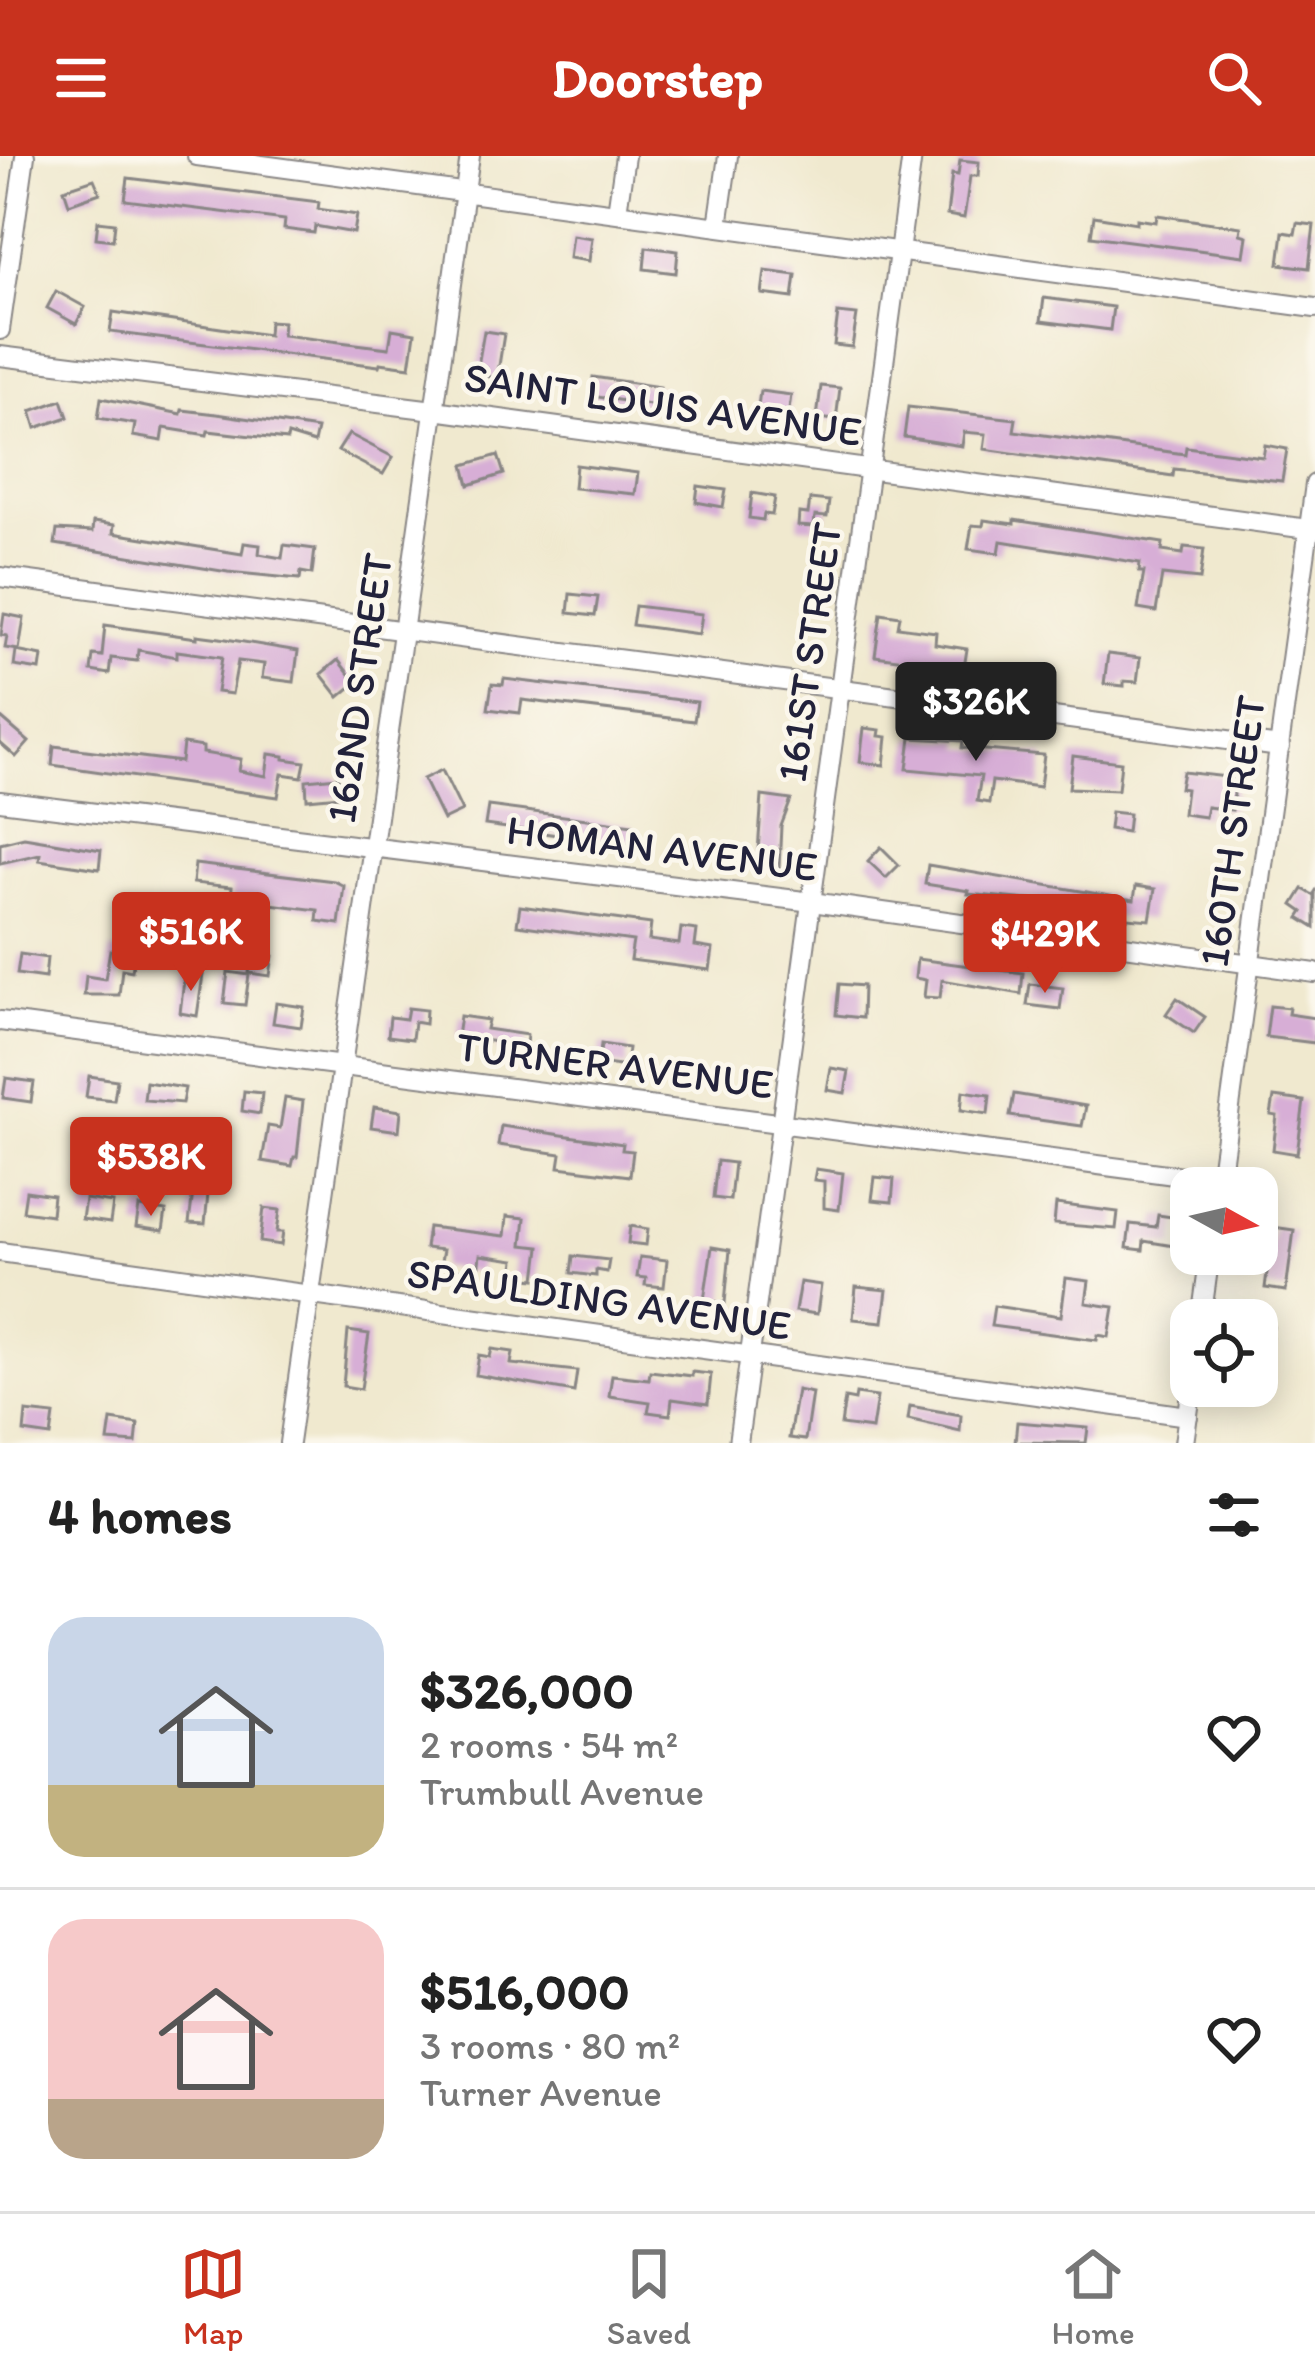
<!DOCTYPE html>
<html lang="en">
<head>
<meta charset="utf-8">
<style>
	:root { --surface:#fff; --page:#f6f6f6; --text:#222; --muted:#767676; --line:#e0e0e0; --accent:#c8321e }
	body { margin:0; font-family:Itim,sans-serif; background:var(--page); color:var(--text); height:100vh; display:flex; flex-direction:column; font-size:45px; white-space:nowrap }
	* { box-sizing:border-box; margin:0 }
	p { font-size:39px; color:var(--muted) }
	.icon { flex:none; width:66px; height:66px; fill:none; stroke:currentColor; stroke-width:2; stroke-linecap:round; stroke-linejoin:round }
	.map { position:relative; height:1287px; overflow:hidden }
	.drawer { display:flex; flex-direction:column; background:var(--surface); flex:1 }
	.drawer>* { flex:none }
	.needle { width:78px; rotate:98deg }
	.fabs { position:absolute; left:1170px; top:1011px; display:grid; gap:24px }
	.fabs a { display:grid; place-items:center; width:108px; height:108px; border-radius:24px; background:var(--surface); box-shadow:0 6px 30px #0003; font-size:60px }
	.price { position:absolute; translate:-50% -102px; padding:0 27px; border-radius:12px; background:var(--accent); color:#fff; font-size:39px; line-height:78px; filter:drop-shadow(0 3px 6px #0008) }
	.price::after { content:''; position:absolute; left:50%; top:72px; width:36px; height:27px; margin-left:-18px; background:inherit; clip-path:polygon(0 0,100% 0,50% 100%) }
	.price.current { background:#222; color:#fff }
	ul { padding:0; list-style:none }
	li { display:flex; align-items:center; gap:36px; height:300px; padding:0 48px }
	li+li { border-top:3px solid var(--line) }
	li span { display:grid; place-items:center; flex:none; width:336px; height:240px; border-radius:36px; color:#555 }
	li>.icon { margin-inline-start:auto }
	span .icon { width:144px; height:144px; fill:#fffc; stroke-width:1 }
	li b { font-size:51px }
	h2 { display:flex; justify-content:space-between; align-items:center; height:144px; padding:0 48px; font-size:51px }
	header { display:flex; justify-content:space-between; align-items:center; height:156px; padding:0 48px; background:var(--accent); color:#fff; font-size:54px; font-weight:700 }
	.tab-bar { display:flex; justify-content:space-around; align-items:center; height:168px; border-top:3px solid var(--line); background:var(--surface); font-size:33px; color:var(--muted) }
	.tab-bar a { display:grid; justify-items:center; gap:6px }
	.tab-bar .current { color:var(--accent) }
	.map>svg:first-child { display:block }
</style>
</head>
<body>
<header><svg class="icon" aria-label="menu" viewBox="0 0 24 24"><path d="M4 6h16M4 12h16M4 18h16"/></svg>Doorstep<svg class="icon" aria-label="search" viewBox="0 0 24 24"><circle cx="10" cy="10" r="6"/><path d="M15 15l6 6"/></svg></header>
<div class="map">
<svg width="1315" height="1287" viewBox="0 0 1315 1287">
	<rect width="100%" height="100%" fill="#fbf7ec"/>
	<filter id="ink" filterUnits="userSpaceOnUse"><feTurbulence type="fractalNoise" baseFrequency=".00833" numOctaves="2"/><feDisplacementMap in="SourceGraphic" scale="24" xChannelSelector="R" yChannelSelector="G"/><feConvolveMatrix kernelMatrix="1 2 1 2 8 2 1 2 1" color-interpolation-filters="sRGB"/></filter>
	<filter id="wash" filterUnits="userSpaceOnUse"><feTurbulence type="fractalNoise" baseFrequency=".004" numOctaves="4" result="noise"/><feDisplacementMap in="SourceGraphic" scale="48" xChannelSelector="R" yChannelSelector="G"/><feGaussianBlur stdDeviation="2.7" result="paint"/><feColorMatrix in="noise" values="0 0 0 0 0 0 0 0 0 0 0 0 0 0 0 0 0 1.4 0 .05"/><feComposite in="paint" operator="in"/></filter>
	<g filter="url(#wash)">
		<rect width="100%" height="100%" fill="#f0e9cf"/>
		<g id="blocks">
			<g fill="#d7aed6">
				<path d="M960 4 979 6 978 20H970L964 62 947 59 952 18 958 19Z"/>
				<path d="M128 22 319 46 318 53 357 59 354 77 315 70 314 77 284 73 285 64 125 44Z"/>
				<path d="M94 23 100 37 69 48 64 33Z"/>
				<path d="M1157 59 1241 71 1240 78 1247 80 1244 100 1091 80 1094 60 1137 67V63L1156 66Z"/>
				<path d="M98 65 115 67 113 84 96 82Z"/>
				<path d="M1297 67 1314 69 1309 112 1279 108 1283 76 1295 78Z"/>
				<path d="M572 79 592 82 589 105 569 102Z"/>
				<path d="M646 91 678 95 676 117 644 113Z"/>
				<path d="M765 115 796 119 793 142 762 138Z"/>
				<path d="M56 135 85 151 76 168 47 152Z"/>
				<path d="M1044 142 1113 151 1110 174 1041 165Z"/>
				<path d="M113 156 268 179 269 165 283 166 282 179 389 192 392 173 415 177 410 211 380 207 379 210 110 176Z"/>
				<path d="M838 157 857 159 852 191 834 189Z"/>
				<path d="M484 175 504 178 497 222 485 220 486 212 478 210Z"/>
				<path d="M593 221 660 231 657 250 591 240Z"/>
				<path d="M821 230 840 232 836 264 817 262Z"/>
				<path d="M760 235 791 239 788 262 757 258Z"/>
				<path d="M101 242 181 258 182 254 217 258 317 273 314 287 288 279 287 284 208 275 207 279 164 272 162 285 133 280 135 268 98 262Z"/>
				<path d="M62 244 68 261 36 272 31 255Z"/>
				<path d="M908 251 1016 263 1014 275 1185 298 1186 291 1263 301 1265 289 1287 293 1282 325 1174 313 1173 320 984 293 986 278 964 276 962 290 904 281Z"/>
				<path d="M349 278 393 301 383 318 338 295Z"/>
				<path d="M498 299 504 318 469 329 464 309Z"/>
				<path d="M576 309 638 317 635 338 574 332Z"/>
				<path d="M698 330 726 334 723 351 696 346Z"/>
				<path d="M752 337 775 341 772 359 764 358 763 364 749 362Z"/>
				<path d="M810 343 829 345 827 361 815 360 814 371 798 370 799 357 808 358Z"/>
				<path d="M984 364 1014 368V364L1163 387 1162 395 1183 398 1184 391 1204 393 1200 423 1162 419 1156 456 1138 453 1144 416H1139L1140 407 1001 385 999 397 968 393 972 369 983 370Z"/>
				<path d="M93 366 114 369 113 377 242 398 244 387 260 389 259 398 282 402 284 389 315 393 312 418 301 416 300 423 228 416 55 388 57 374 92 376Z"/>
				<path d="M570 438 598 441 595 460 568 457Z"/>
				<path d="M635 450 702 458 699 478 632 469Z"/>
				<path d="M881 457 900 460 898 471 936 476 935 488 967 493 964 512 875 500Z"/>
				<path d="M4 458 24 462 19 494 5 492 7 480 1 479Z"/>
				<path d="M105 469 197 482V479L220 482 298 495 294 526 262 522 264 508 238 505 232 538 217 536 222 501 177 495V501L138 494 137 505 111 502 109 518 91 515 93 499 102 500Z"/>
				<path d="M16 495 42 500 40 514 14 510Z"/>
				<path d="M1108 498 1140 502 1137 526 1124 525V530L1104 528Z"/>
				<path d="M338 504 356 527 339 541 321 518Z"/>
				<path d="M504 523 697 546 694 565 522 544 520 557 488 553 492 528 503 529Z"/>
				<path d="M0 561 29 586 16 601 0 587Z"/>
				<path d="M864 572 880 574 879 580 887 581 884 609 860 606Z"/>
				<path d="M911 582 963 585 962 592 1044 599 1040 631 992 625 989 647 977 645 981 620 907 613Z"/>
				<path d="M183 588 203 591V597L241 603 239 615 266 620 269 598 284 600V603L305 606 302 621 282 618 278 641 52 609 54 590 181 606Z"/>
				<path d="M1073 600 1121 606 1118 634 1069 632Z"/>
				<path d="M442 614 462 655 443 664 423 623Z"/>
				<path d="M1183 616 1236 622 1232 654 1207 651 1205 661 1183 658 1186 633 1180 632Z"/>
				<path d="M338 621 340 640 307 643 306 624Z"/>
				<path d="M762 640 791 644 781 670 779 712 757 709Z"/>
				<path d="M488 650 633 669 630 689 485 669Z"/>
				<path d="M1111 656 1129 658 1127 676 1109 673Z"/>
				<path d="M24 681 101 694 99 713 39 704 40 698 0 707V687Z"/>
				<path d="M881 691 899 709 886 722 868 705Z"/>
				<path d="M195 708 334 725 344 730 339 768 317 765 318 754 231 743 232 731 193 727Z"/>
				<path d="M928 709 1134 744 1136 730 1155 733 1150 764 1082 758 1048 753 1049 746 968 738 969 735 925 728Z"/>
				<path d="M1303 733 1313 739 1315 736V772L1299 762 1303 756 1293 749Z"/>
				<path d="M520 750 651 768 649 784 679 788 681 772 697 774 695 790 713 793 710 814 630 804 633 785 517 769Z"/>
				<path d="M197 785 218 788 215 809 194 806Z"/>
				<path d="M110 794 135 798 132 815 122 813 119 839H84L86 820 105 823Z"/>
				<path d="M252 796 273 799 270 820 249 817Z"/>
				<path d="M20 798 47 802 45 822 17 818Z"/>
				<path d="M917 803 1023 817 1021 838 942 824 940 842 924 841 926 824 915 822Z"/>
				<path d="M185 816 203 819 197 860 180 857Z"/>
				<path d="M228 816 249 819 245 849 224 847Z"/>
				<path d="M839 828 863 830 862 862 836 859Z"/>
				<path d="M1030 828 1063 832 1060 853 1027 849Z"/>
				<path d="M1177 842 1205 861 1194 877 1166 858Z"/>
				<path d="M276 847 304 851 301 871 273 867Z"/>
				<path d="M1270 850 1289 852 1288 858 1315 862V887L1266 881Z"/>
				<path d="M408 852 426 854 425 868 414 866 412 883 388 880 390 861 406 863Z"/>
				<path d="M460 860 488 864 486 873 527 879 525 899 497 895 498 886 457 881Z"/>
				<path d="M601 888 628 892 626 911 599 907Z"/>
				<path d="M831 912 849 915 845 937 827 934Z"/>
				<path d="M89 920 117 924 114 944 86 941Z"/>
				<path d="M6 922 34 926 31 946 3 942Z"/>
				<path d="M146 926 185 932 182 947 144 944Z"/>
				<path d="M244 935 262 937 260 958 242 955Z"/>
				<path d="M963 935 990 939 988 958 961 954Z"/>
				<path d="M1014 938 1086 950 1082 970 1010 960Z"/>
				<path d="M1274 941 1304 945 1297 998 1273 994 1277 960 1271 959Z"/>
				<path d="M285 942 303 945 297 1001H294L292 1010 262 1005 268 970 280 972Z"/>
				<path d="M374 951 401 955 399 975 371 971Z"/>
				<path d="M501 970 623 988 622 994 633 995 630 1020 559 1011 561 998 498 989Z"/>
				<path d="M717 1005 734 1007 730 1044 713 1042Z"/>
				<path d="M114 1006 131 1009 128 1029 111 1026Z"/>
				<path d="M816 1013 843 1017 839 1054 824 1052V1025L814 1024Z"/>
				<path d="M875 1021 894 1023 892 1046 872 1044Z"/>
				<path d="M26 1035 53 1039 51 1059 23 1055Z"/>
				<path d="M193 1036 208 1038 205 1068 189 1067Z"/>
				<path d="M85 1043 113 1047 110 1067 82 1063Z"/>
				<path d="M1056 1048 1118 1056 1116 1073 1054 1068Z"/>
				<path d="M139 1051 166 1055 163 1075 136 1071Z"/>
				<path d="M264 1052 280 1054 277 1076H283L281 1089 260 1086Z"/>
				<path d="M1158 1059 1179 1062 1174 1090 1144 1085 1143 1094 1127 1092 1130 1068 1156 1071Z"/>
				<path d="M507 1060 525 1062 522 1089 540 1091 536 1123 513 1120 515 1104 480 1099 478 1116 440 1111 443 1094 425 1092 428 1071 505 1080Z"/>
				<path d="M630 1070 648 1073 646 1089 628 1087Z"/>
				<path d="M1273 1071 1294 1074 1286 1135 1265 1132Z"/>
				<path d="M712 1091 730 1094 725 1147 704 1144Z"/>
				<path d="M573 1100 609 1104 607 1116 596 1114V1120L571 1117Z"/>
				<path d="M640 1101 667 1104 664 1131 645 1129 646 1122 637 1121Z"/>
				<path d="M1066 1122 1089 1125 1086 1147 1114 1151 1109 1181 1098 1179 1097 1184 991 1170 994 1150 1061 1160Z"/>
				<path d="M800 1126 821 1129 817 1158 795 1155Z"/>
				<path d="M856 1131 887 1134 883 1166 853 1163Z"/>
				<path d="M1257 1169 1273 1171 1270 1193 1257 1191Z"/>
				<path d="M348 1175 369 1178 361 1233 343 1230Z"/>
				<path d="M492 1193 513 1196 511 1208 577 1215 574 1236 476 1219 479 1199 490 1201Z"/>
				<path d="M650 1215 692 1220V1216L711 1218 708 1248 672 1243 670 1259 648 1256 650 1246 609 1240 612 1219 649 1223Z"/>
				<path d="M797 1234 812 1237 805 1284 789 1282Z"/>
				<path d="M856 1238 877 1241 872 1273 841 1269 845 1242 855 1244Z"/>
				<path d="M910 1250 961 1259 960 1275 908 1263Z"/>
				<path d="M26 1256 54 1259 51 1280 24 1276Z"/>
				<path d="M111 1264 138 1268 136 1287 108 1285Z"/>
				<path d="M1017 1266 1088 1272 1086 1287 1015 1286Z"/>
			</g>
		</g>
	</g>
	<g filter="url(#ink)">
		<use href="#blocks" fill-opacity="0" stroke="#898685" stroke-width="3"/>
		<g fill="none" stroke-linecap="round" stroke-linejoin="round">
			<defs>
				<g id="minor">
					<path d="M197 0 1315 152"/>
					<path d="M617 56 625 0"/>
					<path d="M718 70 728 0"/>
					<path d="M0 174 25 0"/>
					<path d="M0 200 434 254 1315 374"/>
					<path d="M0 421 1280 591"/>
					<path d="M0 645 812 746 1315 817"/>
					<path d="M0 865 1220 1025"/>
					<path d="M1219 1032 1315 328"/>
					<path d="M0 1096 1188 1260"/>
					<path d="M1201 1164 1210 1098"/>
					<path d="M289 1287 470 0"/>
					<path d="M738 1287 912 0"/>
					<path d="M1184 1287 1192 1230"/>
				</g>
			</defs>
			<use href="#minor" stroke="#898685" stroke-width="22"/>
			<use href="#minor" stroke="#fff" stroke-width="18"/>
		</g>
	</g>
	<g text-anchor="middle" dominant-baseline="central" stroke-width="9" stroke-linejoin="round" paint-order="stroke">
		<g font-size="42" fill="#22223b" stroke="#fbf7ec">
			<text transform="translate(663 248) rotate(8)">SAINT LOUIS AVENUE</text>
			<text transform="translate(809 496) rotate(-82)">161ST STREET</text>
			<text transform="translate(359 532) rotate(-82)">162ND STREET</text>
			<text transform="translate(1232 675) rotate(-82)">160TH STREET</text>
			<text transform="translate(662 692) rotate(7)">HOMAN AVENUE</text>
			<text transform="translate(615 909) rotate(7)">TURNER AVENUE</text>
			<text transform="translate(599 1143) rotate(8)">SPAULDING AVENUE</text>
		</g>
	</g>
</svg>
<div class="fabs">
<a><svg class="needle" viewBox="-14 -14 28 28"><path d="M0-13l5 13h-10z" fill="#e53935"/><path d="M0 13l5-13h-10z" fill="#767676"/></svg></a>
<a><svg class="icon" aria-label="locate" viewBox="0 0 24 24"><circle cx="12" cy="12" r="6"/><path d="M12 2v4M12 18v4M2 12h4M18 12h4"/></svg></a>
</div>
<b class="price current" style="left:976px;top:608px">$326K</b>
<b class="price" style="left:191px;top:838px">$516K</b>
<b class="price" style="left:1045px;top:840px">$429K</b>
<b class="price" style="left:151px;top:1063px">$538K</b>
</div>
<section class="drawer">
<h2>4 homes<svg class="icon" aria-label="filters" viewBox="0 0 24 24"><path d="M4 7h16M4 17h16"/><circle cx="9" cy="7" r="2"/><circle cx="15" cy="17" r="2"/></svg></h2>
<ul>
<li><span style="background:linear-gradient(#c9d6e8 70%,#c2b280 0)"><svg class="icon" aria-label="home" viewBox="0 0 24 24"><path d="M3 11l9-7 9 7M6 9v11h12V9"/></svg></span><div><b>$326,000</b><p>2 rooms · 54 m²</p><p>Trumbull Avenue</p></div><svg class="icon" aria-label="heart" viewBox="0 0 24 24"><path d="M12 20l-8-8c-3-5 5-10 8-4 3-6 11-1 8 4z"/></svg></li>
<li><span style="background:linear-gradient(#f6c9c9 75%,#b9a48a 0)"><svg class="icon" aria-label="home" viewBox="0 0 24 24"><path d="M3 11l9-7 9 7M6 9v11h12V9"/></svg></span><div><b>$516,000</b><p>3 rooms · 80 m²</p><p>Turner Avenue</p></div><svg class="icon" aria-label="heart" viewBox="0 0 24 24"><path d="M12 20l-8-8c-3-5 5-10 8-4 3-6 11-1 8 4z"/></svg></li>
</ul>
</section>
<nav class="tab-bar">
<a class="current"><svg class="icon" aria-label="map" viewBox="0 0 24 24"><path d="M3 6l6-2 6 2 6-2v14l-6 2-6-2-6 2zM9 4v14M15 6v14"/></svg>Map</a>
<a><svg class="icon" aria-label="saved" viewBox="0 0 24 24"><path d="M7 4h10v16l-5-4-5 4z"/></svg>Saved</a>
<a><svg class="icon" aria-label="home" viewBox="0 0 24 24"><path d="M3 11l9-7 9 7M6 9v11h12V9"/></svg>Home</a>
</nav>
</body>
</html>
